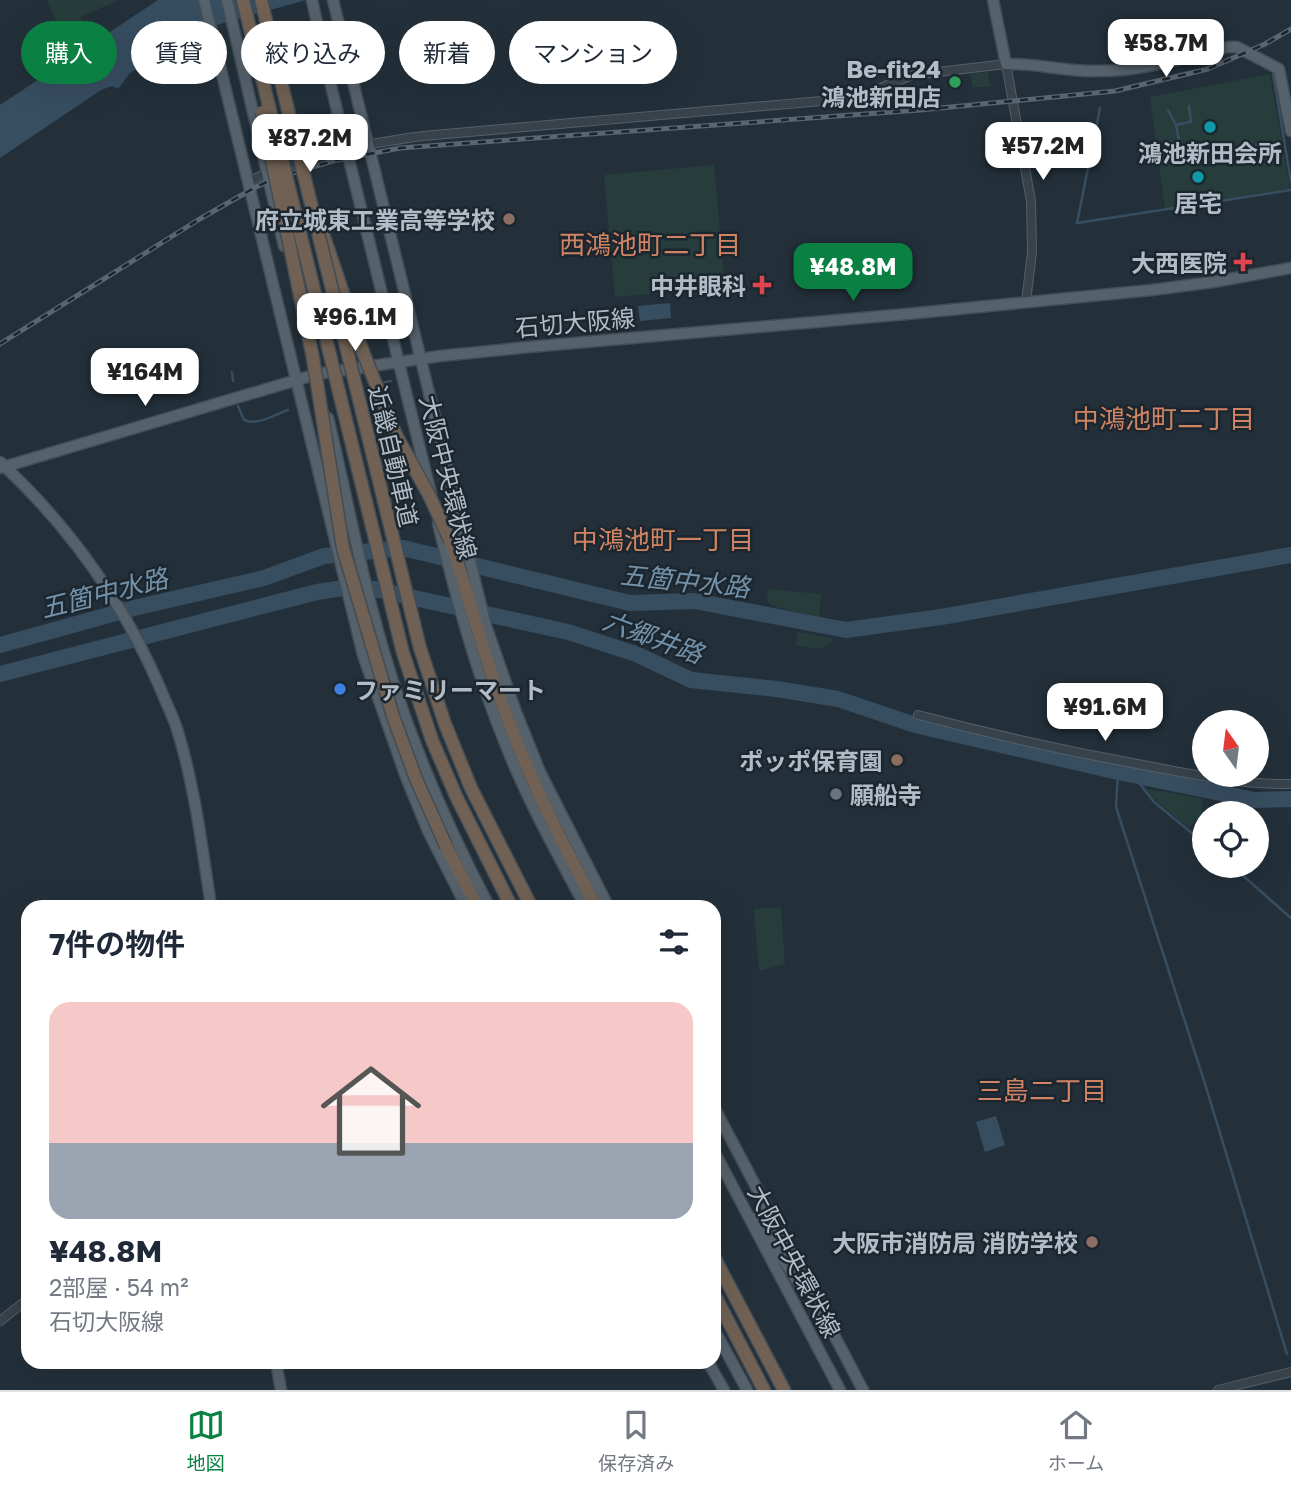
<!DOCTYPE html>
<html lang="ja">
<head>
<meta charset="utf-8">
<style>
	:root { --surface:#fff; --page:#f2f2f3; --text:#1f2937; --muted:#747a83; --line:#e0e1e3; --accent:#0b8043 }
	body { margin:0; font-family:"Golos Text","Noto Sans JP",sans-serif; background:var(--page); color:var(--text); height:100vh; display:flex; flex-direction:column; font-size:26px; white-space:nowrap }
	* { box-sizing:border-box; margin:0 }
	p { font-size:23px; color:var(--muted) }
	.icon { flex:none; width:38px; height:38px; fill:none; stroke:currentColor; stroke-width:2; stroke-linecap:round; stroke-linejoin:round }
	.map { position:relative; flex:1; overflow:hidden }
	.sheet { position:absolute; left:21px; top:900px; width:700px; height:469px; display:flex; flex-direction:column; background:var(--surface); border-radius:21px; box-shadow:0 7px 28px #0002 }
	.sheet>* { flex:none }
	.top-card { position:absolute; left:21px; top:21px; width:700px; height:63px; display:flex; gap:14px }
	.needle { width:46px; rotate:346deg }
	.buttons { position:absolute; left:1192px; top:710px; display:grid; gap:14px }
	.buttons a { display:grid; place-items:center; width:77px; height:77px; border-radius:50%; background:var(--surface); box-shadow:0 7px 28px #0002; font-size:35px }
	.price { position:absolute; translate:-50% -60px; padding:0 16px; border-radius:14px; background:#fff; color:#222; font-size:23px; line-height:46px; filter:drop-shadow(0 2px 4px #0008) }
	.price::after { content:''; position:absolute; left:50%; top:42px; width:21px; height:16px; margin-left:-10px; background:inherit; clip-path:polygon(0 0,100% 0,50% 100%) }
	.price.active { background:var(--accent); color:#fff }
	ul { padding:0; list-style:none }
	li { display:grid; align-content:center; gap:14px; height:371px; padding:0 28px }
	li span { display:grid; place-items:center; height:217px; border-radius:21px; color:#555 }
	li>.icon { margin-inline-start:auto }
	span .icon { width:126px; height:126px; fill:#fffc; stroke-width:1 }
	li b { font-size:30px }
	h2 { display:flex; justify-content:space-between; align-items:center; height:84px; padding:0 28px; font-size:30px }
	.pill { padding:0 24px; border-radius:32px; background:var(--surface); box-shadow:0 7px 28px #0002; font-size:24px; line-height:63px }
	.pill.active { background:var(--accent); color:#fff }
	.menu { display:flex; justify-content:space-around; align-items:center; height:98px; border-top:2px solid var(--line); background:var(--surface); font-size:19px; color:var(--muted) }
	.menu a { display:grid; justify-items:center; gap:4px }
	.menu .active { color:var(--accent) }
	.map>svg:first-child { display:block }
</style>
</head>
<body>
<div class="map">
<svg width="1291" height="1390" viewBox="0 0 1291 1390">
	<rect width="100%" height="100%" fill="#23303a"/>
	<g fill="#263d3c">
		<path d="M47 0H119L81 17 84 25 62 35Z"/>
		<path d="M988 72 990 87H973L970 74Z"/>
		<path d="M1270 74 1290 189 1165 209 1150 97Z"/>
		<path d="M714 165 725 287 615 297 604 175Z"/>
		<path d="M768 589 821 594 819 618 773 606 767 601Z"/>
		<path d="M798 632 832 638 831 643 819 649 796 645Z"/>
		<path d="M1145 789 1202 798 1203 814 1189 828 1153 798Z"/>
		<path d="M781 907 785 964 759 971 754 909Z"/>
	</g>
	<g fill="#374e61">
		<path d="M158 0H306L188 33 129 74 118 89 112 86 101 90 0 158V105Z"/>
		<path d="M1267 140 1271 144 1265 153 1249 159 1248 154 1257 143Z"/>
		<path d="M670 303 671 318 640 321 638 306Z"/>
		<path d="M996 1116 1005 1145 985 1152 976 1122Z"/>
	</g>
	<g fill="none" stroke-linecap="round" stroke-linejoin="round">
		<g stroke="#374e61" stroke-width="2.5">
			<path d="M1273 74 1291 182"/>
			<path d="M1100 108 1077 223 1291 190"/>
			<path d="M1168 110 1176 125 1191 122 1189 106"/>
			<path d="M1176 125 1180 146 1182 145 1183 151"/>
			<path d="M232 372 233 381"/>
			<path d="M381 383 391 381"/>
			<path d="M238 406 244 420C258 426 275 414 288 410"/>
			<path d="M1118 772 1116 807 1206 1087 1287 1354"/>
			<path d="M1132 774 1154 802 1204 843"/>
			<path d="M1232 866 1291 918"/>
		</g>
		<g stroke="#374e61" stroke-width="16">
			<path d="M0 645 134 608 264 578 324 556 403 548 630 603 695 601 846 630 941 617 1291 555"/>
			<path d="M0 674 317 592 350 587 374 589 568 632 636 654 691 680 777 689 838 699 915 725 1118 772 1255 800 1291 799"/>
		</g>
		<defs>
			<g id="minor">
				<path d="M248 182C302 155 364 144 423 136L833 100 868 93 912 75 1006 64 1031 201 1032 252 1026 302"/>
				<path d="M918 715C994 735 1071 752 1148 766 1196 775 1242 785 1291 784"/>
				<path d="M0 1321 28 1299"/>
				<path d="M1218 1390 1291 1372"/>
			</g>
			<g id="major">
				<path d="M204 0 363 655 406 777 428 831 466 906"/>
				<path d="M227 0 284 246"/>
				<path d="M312 0 333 94 431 494"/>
				<path d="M333 0 486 626 516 712 540 772 608 906"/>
				<path d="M993 0 1006 64C1037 63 1066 72 1097 71 1143 71 1184 58 1228 47H1237L1279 69 1291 131"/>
				<path d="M328 418C343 480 355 543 371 605 397 709 439 811 489 906"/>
				<path d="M0 462C69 526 124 603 161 690 166 703 173 716 177 729 195 787 202 847 211 906"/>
				<path d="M0 468 317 374 440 356 529 347 907 314 1152 290 1213 282 1291 268"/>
				<path d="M438 523C456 598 476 672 505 743 527 800 557 853 585 906"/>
				<path d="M714 1107 863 1390"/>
				<path d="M714 1151 840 1390"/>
				<path d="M755 1217 800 1285"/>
				<path d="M714 1329 747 1390"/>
				<path d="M276 1362 281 1390"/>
				<path d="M708 1362 724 1390"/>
			</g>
			<g id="highway">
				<path d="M323 234 363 352"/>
				<path d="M450 540C468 592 481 646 500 698 525 770 560 839 596 906"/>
				<path d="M446 846 477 906"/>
				<path d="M714 1257 784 1390"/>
				<path d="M714 1294 764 1390"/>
			</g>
		</defs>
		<use href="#minor" stroke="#555f68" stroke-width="10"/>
		<use href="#major" stroke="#434d56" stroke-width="13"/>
		<use href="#highway" stroke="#424c55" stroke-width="15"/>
		<use href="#minor" stroke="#37424b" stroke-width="8"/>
		<use href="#major" stroke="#55616b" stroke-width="10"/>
		<use href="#highway" stroke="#706154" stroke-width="12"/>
		<defs>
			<path id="rail" d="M0 344 198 220 254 188 275 178 333 161 400 148 920 110 1115 91 1208 69 1265 44 1291 29"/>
		</defs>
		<use href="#rail" stroke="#596672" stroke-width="5"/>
		<use href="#rail" stroke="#1c262f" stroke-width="2.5" stroke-dasharray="8" stroke-linecap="butt"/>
		<defs>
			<g id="highway-bridge">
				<path d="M243 0 403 653 432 740 456 796 511 906"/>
				<path d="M261 0 420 648 445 724 471 788 531 906"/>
				<path d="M262 112 313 358 343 548 393 716 416 779 446 846"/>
				<path d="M363 352 396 435 429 495 450 540"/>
			</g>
		</defs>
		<use href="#highway-bridge" stroke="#424c55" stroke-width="15" stroke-linecap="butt"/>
		<use href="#highway-bridge" stroke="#706154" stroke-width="12"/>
	</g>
	<circle fill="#2e9e5b" stroke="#1c262f" stroke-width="2.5" cx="955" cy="82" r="7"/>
	<g fill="#0f9aa8" stroke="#1c262f" stroke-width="2.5">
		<circle cx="1210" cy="127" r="7"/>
		<circle cx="1198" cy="177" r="7"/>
	</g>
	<g fill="#8d6e63" stroke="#1c262f" stroke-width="2.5">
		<circle cx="509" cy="219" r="7"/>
		<circle cx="897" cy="760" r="7"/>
		<circle cx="1092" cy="1242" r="7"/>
	</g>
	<g fill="#e0444e" stroke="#1c262f" stroke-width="2.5">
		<path d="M1239.5 251.5h7v7h7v7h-7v7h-7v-7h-7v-7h7z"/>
		<path d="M758.5 274.5h7v7h7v7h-7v7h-7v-7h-7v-7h7z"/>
	</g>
	<circle fill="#3f7fe0" stroke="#1c262f" stroke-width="2.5" cx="340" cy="689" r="7"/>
	<circle fill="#6b7280" stroke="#1c262f" stroke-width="2.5" cx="836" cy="794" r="7"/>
	<g text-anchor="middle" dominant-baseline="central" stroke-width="5" stroke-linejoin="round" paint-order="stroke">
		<g font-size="24" font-weight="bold" fill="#b2bcc6" stroke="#1c262f" text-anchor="end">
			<text x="941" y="68">Be-fit24<tspan x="941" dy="28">鴻池新田店</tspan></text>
			<text x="1210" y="152" text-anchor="middle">鴻池新田会所</text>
			<text x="1198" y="202" text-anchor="middle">居宅</text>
			<text x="495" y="219">府立城東工業高等学校</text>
			<text x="1227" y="262">大西医院</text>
			<text x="746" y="285">中井眼科</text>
			<text x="354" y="689" text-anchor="start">ファミリーマート</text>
			<text x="883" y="760">ポッポ保育園</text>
			<text x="850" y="794" text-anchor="start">願船寺</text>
			<text x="1078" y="1242">大阪市消防局 消防学校</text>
		</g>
		<g font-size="24" fill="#b2bcc6" stroke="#1c262f">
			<text transform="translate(575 322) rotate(-5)">石切大阪線</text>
			<text transform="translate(394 456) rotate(77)">近畿自動車道</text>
			<text transform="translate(449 477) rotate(76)">大阪中央環状線</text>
			<text transform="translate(795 1261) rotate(62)">大阪中央環状線</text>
		</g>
		<g font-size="26" fill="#d18463" stroke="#1c262f">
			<text x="650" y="244">西鴻池町二丁目</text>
			<text x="1164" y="418">中鴻池町二丁目</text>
			<text x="663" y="539">中鴻池町一丁目</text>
			<text x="1042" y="1090">三島二丁目</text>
		</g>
		<g font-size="26" font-style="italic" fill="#7392a9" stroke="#1c262f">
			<text transform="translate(685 581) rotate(6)">五箇中水路</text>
			<text transform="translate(104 593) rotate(-14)">五箇中水路</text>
			<text transform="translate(653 637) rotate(20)">六郷井路</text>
		</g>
	</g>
</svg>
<div class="buttons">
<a><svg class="needle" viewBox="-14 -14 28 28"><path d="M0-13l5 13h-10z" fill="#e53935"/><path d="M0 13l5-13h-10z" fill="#747a83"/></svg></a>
<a><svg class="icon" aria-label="locate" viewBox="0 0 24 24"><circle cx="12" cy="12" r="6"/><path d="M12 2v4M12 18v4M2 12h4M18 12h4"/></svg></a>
</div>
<b class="price" style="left:1166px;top:79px">¥58.7M</b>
<b class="price" style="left:310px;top:174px">¥87.2M</b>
<b class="price" style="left:1043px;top:182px">¥57.2M</b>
<b class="price active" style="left:853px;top:303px">¥48.8M</b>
<b class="price" style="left:355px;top:353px">¥96.1M</b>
<b class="price" style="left:145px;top:408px">¥164M</b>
<b class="price" style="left:1105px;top:743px">¥91.6M</b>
<div class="top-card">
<a class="pill active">購入</a>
<a class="pill">賃貸</a>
<a class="pill">絞り込み</a>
<a class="pill">新着</a>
<a class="pill">マンション</a>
</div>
<section class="sheet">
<h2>7件の物件<svg class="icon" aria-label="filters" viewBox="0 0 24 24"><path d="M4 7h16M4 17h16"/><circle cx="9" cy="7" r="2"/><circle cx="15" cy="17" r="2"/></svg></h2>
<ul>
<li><span style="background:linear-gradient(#f6c9c9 65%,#9aa5b1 0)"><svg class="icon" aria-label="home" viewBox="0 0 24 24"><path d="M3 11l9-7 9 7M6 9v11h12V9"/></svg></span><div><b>¥48.8M</b><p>2部屋 · 54 m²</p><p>石切大阪線</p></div></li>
</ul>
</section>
</div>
<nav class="menu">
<a class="active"><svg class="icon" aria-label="map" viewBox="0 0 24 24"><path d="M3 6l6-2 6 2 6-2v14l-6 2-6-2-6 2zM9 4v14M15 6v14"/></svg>地図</a>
<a><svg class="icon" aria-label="saved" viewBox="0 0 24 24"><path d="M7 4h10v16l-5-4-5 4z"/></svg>保存済み</a>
<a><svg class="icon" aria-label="home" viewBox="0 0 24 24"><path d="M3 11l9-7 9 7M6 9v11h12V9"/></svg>ホーム</a>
</nav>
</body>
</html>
